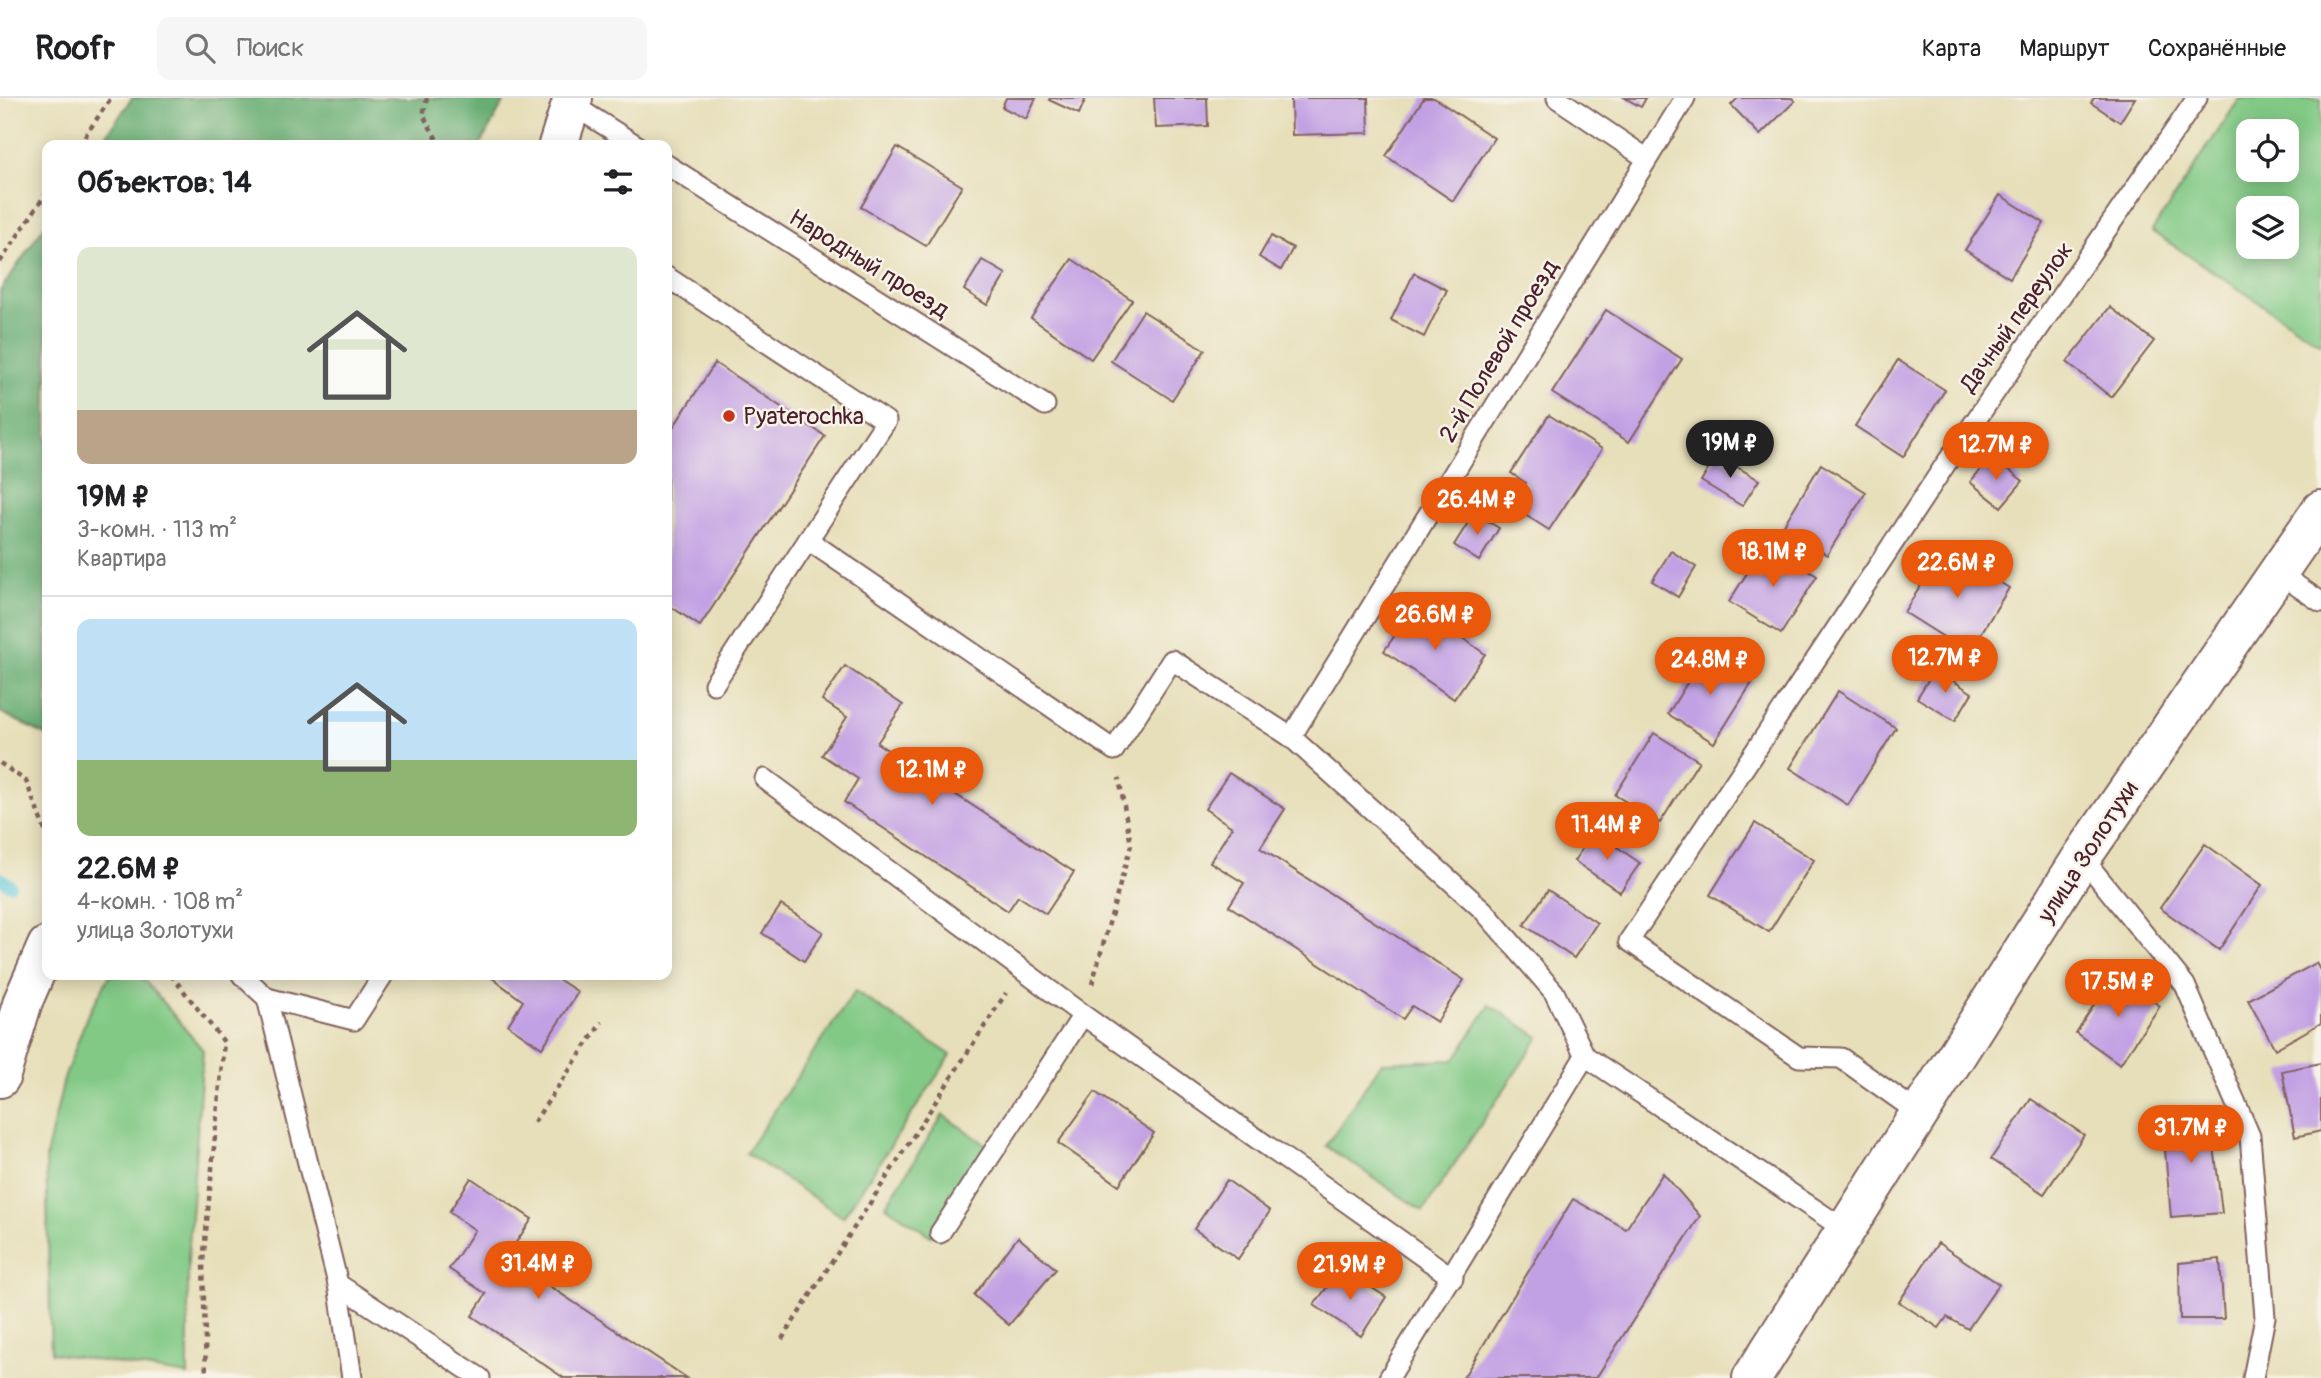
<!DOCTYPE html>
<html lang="ru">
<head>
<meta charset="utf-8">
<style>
	:root { --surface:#fff; --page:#f6f6f6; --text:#202124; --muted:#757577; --line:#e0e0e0; --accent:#ea580c }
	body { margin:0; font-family:Pangolin,sans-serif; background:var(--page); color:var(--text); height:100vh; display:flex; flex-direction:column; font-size:26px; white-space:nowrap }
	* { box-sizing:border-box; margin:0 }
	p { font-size:23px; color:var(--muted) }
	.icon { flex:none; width:38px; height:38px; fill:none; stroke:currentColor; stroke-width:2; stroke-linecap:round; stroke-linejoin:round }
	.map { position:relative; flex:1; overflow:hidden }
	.panel { position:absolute; left:42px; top:42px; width:630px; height:840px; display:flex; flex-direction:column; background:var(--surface); border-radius:14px; box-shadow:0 4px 18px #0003 }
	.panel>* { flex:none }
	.tools { position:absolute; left:2236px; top:21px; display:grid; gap:14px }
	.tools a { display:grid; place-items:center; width:63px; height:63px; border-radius:14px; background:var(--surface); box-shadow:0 4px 18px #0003; font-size:35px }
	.price { position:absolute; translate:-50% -60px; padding:0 16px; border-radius:24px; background:var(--accent); color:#fff; font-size:23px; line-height:46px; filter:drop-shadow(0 2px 4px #0008) }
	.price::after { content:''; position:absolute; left:50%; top:42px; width:21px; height:16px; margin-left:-10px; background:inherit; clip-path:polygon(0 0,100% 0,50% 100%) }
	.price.current { background:#222; color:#fff }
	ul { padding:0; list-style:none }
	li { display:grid; align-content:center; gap:14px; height:371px; padding:0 35px }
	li+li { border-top:2px solid var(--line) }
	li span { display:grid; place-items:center; height:217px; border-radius:14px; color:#555 }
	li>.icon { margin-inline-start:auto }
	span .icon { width:126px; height:126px; fill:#fffc; stroke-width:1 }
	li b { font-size:30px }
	h2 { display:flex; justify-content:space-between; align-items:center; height:84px; padding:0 35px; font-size:30px }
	header { display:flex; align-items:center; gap:42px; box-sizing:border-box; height:98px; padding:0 35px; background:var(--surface); border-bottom:2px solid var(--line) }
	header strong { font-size:33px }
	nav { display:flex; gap:38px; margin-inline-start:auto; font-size:24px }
	.search { width:490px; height:63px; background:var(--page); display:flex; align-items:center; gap:18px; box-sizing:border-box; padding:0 24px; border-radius:14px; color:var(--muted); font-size:26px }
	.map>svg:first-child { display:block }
</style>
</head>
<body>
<header>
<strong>Roofr</strong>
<div class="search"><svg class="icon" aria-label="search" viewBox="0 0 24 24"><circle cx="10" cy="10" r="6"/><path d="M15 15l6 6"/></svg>Поиск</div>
<nav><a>Карта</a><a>Маршрут</a><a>Сохранённые</a></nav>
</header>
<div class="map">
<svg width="2321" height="1280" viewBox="0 0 2321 1280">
	<rect width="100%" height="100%" fill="#f7f3e8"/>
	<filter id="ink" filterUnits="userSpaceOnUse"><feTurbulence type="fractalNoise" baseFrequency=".0143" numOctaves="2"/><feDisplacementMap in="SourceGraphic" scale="14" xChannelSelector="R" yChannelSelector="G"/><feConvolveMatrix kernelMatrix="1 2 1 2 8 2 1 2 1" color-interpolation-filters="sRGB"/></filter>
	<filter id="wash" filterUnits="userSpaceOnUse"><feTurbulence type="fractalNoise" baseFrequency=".00686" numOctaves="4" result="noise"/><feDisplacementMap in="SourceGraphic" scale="28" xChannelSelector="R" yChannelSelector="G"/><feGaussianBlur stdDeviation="1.57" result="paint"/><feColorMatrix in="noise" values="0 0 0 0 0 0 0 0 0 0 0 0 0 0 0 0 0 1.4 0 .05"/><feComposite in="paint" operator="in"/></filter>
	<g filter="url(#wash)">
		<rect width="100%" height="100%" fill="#e7dfba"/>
		<g fill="#81c985" stroke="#667458" stroke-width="2" fill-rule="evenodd">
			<path d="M2240 0 2321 1V246L2152 133ZM2249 33H2287V72H2249ZM2249 110H2287V149H2249Z"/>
			<path d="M110 877H140L203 952 188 1161V1277L51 1255 46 1059 64 981 87 918Z"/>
			<path d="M855 893 951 957 843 1119 746 1055Z"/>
			<path d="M1490 907 1539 939 1423 1113 1326 1048 1382 964 1454 962Z"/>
			<path d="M943 1017 988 1048 931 1138 886 1108Z"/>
		</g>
		<g fill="#68ad72" stroke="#59664e" stroke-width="2">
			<path d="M132 0H506L480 47H100Z"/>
			<path d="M47 124V638L0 614V193Z"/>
		</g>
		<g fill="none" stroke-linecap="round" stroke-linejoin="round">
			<path stroke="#5fc9da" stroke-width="12" d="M0 780 10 787"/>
		</g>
		<g id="blocks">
			<g fill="#c2a0e4">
				<path d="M1006 0H1036L1026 21 1002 9Z"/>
				<path d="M1050 0H1086L1079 16 1049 2Z"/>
				<path d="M1154 0H1207L1208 28 1156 30Z"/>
				<path d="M1291 0H1368L1369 35 1292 37Z"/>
				<path d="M1424 0H1434L1494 40 1453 103 1386 58Z"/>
				<path d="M1625 0H1646L1641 9Z"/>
				<path d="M1738 0H1792L1795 3 1760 37 1731 7Z"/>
				<path d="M2094 0H2135L2120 24 2091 5Z"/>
				<path d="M897 49 962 88 926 148 861 109Z"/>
				<path d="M2000 97 2044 125 2010 180 1965 152Z"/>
				<path d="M1271 138 1293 150 1281 172 1259 159Z"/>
				<path d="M1072 161 1132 202 1091 261 1031 220Z"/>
				<path d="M982 162 1006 176 987 207 964 192Z"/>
				<path d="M1414 175 1447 192 1424 239 1391 222Z"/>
				<path d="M2110 209 2154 243 2111 299 2067 264Z"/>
				<path d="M1606 212 1682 261 1629 344 1552 295Z"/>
				<path d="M1143 213 1205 252 1172 302 1111 263Z"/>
				<path d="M1898 262 1945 292 1903 359 1855 328Z"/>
				<path d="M715 265 825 338 700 528 667 506V339Z"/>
				<path d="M1549 317 1602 351 1549 432 1511 408 1526 385 1511 375Z"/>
				<path d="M1717 357 1759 382 1742 408 1701 383Z"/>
				<path d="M1992 358 2023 383 2001 409 1970 384Z"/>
				<path d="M1821 366 1866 394 1827 457 1782 430Z"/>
				<path d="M1474 415 1499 430 1479 463 1454 447Z"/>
				<path d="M1765 446 1817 478 1781 536 1729 504Z"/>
				<path d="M1945 450 2009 490 1969 555 1904 514Z"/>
				<path d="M1671 453 1696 469 1678 499 1652 483Z"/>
				<path d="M1416 507 1485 556 1454 601 1384 553Z"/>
				<path d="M1706 554 1753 583 1714 645 1668 616Z"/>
				<path d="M845 568 903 607 877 645 1074 774 1046 816 1018 798 1008 813 844 704 858 681 822 657 847 619 822 602Z"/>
				<path d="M1935 571 1972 595 1955 623 1917 600Z"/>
				<path d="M1838 593 1896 630 1848 707 1790 670Z"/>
				<path d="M1654 635 1699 663 1660 725 1615 697Z"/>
				<path d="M1229 675 1285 711 1260 750 1464 882 1437 924 1412 908 1403 921 1229 808 1244 785 1210 764 1232 729 1205 711Z"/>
				<path d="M1755 725 1814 762 1769 834 1710 797Z"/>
				<path d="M1594 733 1640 765 1620 794 1574 763Z"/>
				<path d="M2205 746 2262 787 2219 852 2160 810Z"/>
				<path d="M1548 792 1597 825 1574 860 1524 827Z"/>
				<path d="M781 807 823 834 804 863 762 835Z"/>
				<path d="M2316 865 2321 874V925L2275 951 2248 902Z"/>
				<path d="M2114 876 2160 908 2120 966 2076 935Z"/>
				<path d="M488 877H552L578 894 542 950 508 927 523 903Z"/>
				<path d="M2321 965V1033L2295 1039 2282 973Z"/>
				<path d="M1095 994 1154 1035 1119 1087 1058 1045Z"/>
				<path d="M2031 1001 2084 1037 2044 1096 1991 1061Z"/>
				<path d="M2210 1014 2222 1115 2171 1119 2162 1019Z"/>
				<path d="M1663 1075 1700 1118 1596 1280H1463L1573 1101 1626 1131Z"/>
				<path d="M471 1080 532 1121 506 1159 687 1280H564L472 1218 486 1196 449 1171 475 1132 449 1114Z"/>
				<path d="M1227 1082 1270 1113 1238 1161 1194 1131Z"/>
				<path d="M1018 1139 1056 1171 1009 1227 974 1197Z"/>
				<path d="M1938 1145 1999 1186 1968 1231 1947 1219 1939 1230 1899 1204Z"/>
				<path d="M2220 1161 2224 1221H2180L2179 1165Z"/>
				<path d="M1341 1170 1386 1199 1361 1238 1314 1207Z"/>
			</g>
		</g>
	</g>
	<g filter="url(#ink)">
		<use href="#blocks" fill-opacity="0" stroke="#81625d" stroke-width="2"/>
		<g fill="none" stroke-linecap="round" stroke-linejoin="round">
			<defs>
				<g id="service">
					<path d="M1557 0 1646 60"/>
					<path d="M571 6 636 47"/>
					<path d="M667 67 1045 307"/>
					<path d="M667 179 886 323 808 442"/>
					<path d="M2278 475 2321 504"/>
					<path d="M714 586 808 442 1114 652 1172 562 1291 639 1483 812 1554 894 1585 958 1389 1280"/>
					<path d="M1291 639 1685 0"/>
					<path d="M765 681 1083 917 1453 1180"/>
					<path d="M2082 759 2185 887 2250 1038 2265 1219 2253 1280"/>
					<path d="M242 877 267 900 338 1186 352 1280"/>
					<path d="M267 900 354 922 383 877"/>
					<path d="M1585 958 1844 1131"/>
					<path d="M1920 1016 1841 960 1799 959 1629 843 1945 367 2197 0"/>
					<path d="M940 1135 1083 917"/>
					<path d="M338 1186 480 1280"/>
				</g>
				<path id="minor" d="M1752 1280 2082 759 2321 412"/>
				<g id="tertiary">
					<path d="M558 47 573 0"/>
					<path d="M0 980 23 903 47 848"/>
				</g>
			</defs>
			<use href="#service" stroke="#81625d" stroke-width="23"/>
			<use href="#minor" stroke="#81625d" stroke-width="42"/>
			<use href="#tertiary" stroke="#81625d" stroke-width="42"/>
			<g stroke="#81625d" stroke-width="4.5" stroke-dasharray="5 5" stroke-linecap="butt">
				<path d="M427 0 423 17 440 47"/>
				<path d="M79 47 111 0"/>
				<path d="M0 164 47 94"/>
				<path d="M0 665 26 683 47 738"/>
				<path d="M171 877 224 944 203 1165 206 1280"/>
				<path d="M1092 886 1131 747 1119 680"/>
				<path d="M534 1024 602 924"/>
				<path d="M782 1241 1006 895"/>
			</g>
			<use href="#service" stroke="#fff" stroke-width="19"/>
			<use href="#minor" stroke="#fff" stroke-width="38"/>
			<use href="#tertiary" stroke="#fff" stroke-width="38"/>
		</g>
	</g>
	<circle fill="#c8321e" stroke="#f7f3e8" stroke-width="2.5" cx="729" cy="318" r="7"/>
	<g text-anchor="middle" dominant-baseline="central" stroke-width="5" stroke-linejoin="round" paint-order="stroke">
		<g font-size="24" fill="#4a1f2b" stroke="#f7f3e8">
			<text transform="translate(869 166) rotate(32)">Народный проезд</text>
			<text transform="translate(2017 219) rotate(-55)">Дачный переулок</text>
			<text transform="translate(1499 253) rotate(-59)">2-й Полевой проезд</text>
			<text transform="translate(2088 754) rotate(-57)">улица Золотухи</text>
		</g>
		<g font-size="24" fill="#4a1f2b" stroke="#f7f3e8" text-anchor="start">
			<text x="743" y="318">Pyaterochka</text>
		</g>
	</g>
</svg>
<div class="tools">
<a><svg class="icon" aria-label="locate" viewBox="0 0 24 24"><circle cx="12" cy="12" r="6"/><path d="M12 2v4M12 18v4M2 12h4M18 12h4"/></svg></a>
<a><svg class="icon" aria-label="layers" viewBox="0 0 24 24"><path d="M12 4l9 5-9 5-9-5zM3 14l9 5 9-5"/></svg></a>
</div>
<b class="price current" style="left:1730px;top:382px">19M ₽</b>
<b class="price" style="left:1996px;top:384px">12.7M ₽</b>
<b class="price" style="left:1477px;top:439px">26.4M ₽</b>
<b class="price" style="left:1773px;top:491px">18.1M ₽</b>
<b class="price" style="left:1957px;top:502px">22.6M ₽</b>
<b class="price" style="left:1435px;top:554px">26.6M ₽</b>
<b class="price" style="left:1945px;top:597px">12.7M ₽</b>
<b class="price" style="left:1710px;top:599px">24.8M ₽</b>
<b class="price" style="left:932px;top:709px">12.1M ₽</b>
<b class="price" style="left:1607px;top:764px">11.4M ₽</b>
<b class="price" style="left:2118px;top:921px">17.5M ₽</b>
<b class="price" style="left:2191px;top:1067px">31.7M ₽</b>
<b class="price" style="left:538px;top:1203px">31.4M ₽</b>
<b class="price" style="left:1350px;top:1204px">21.9M ₽</b>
<section class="panel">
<h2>Объектов: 14<svg class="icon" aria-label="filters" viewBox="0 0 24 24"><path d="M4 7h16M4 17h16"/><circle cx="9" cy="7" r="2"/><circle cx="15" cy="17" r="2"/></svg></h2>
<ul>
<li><span style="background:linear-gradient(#dfe7d0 75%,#b9a48a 0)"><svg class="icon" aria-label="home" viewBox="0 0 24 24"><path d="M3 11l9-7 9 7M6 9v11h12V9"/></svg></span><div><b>19M ₽</b><p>3-комн. · 113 m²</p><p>Квартира</p></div></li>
<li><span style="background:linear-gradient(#bfe0f5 65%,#8fb573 0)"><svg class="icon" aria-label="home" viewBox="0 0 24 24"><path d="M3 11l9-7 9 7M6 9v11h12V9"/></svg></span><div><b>22.6M ₽</b><p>4-комн. · 108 m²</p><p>улица Золотухи</p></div></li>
</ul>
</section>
</div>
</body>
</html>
